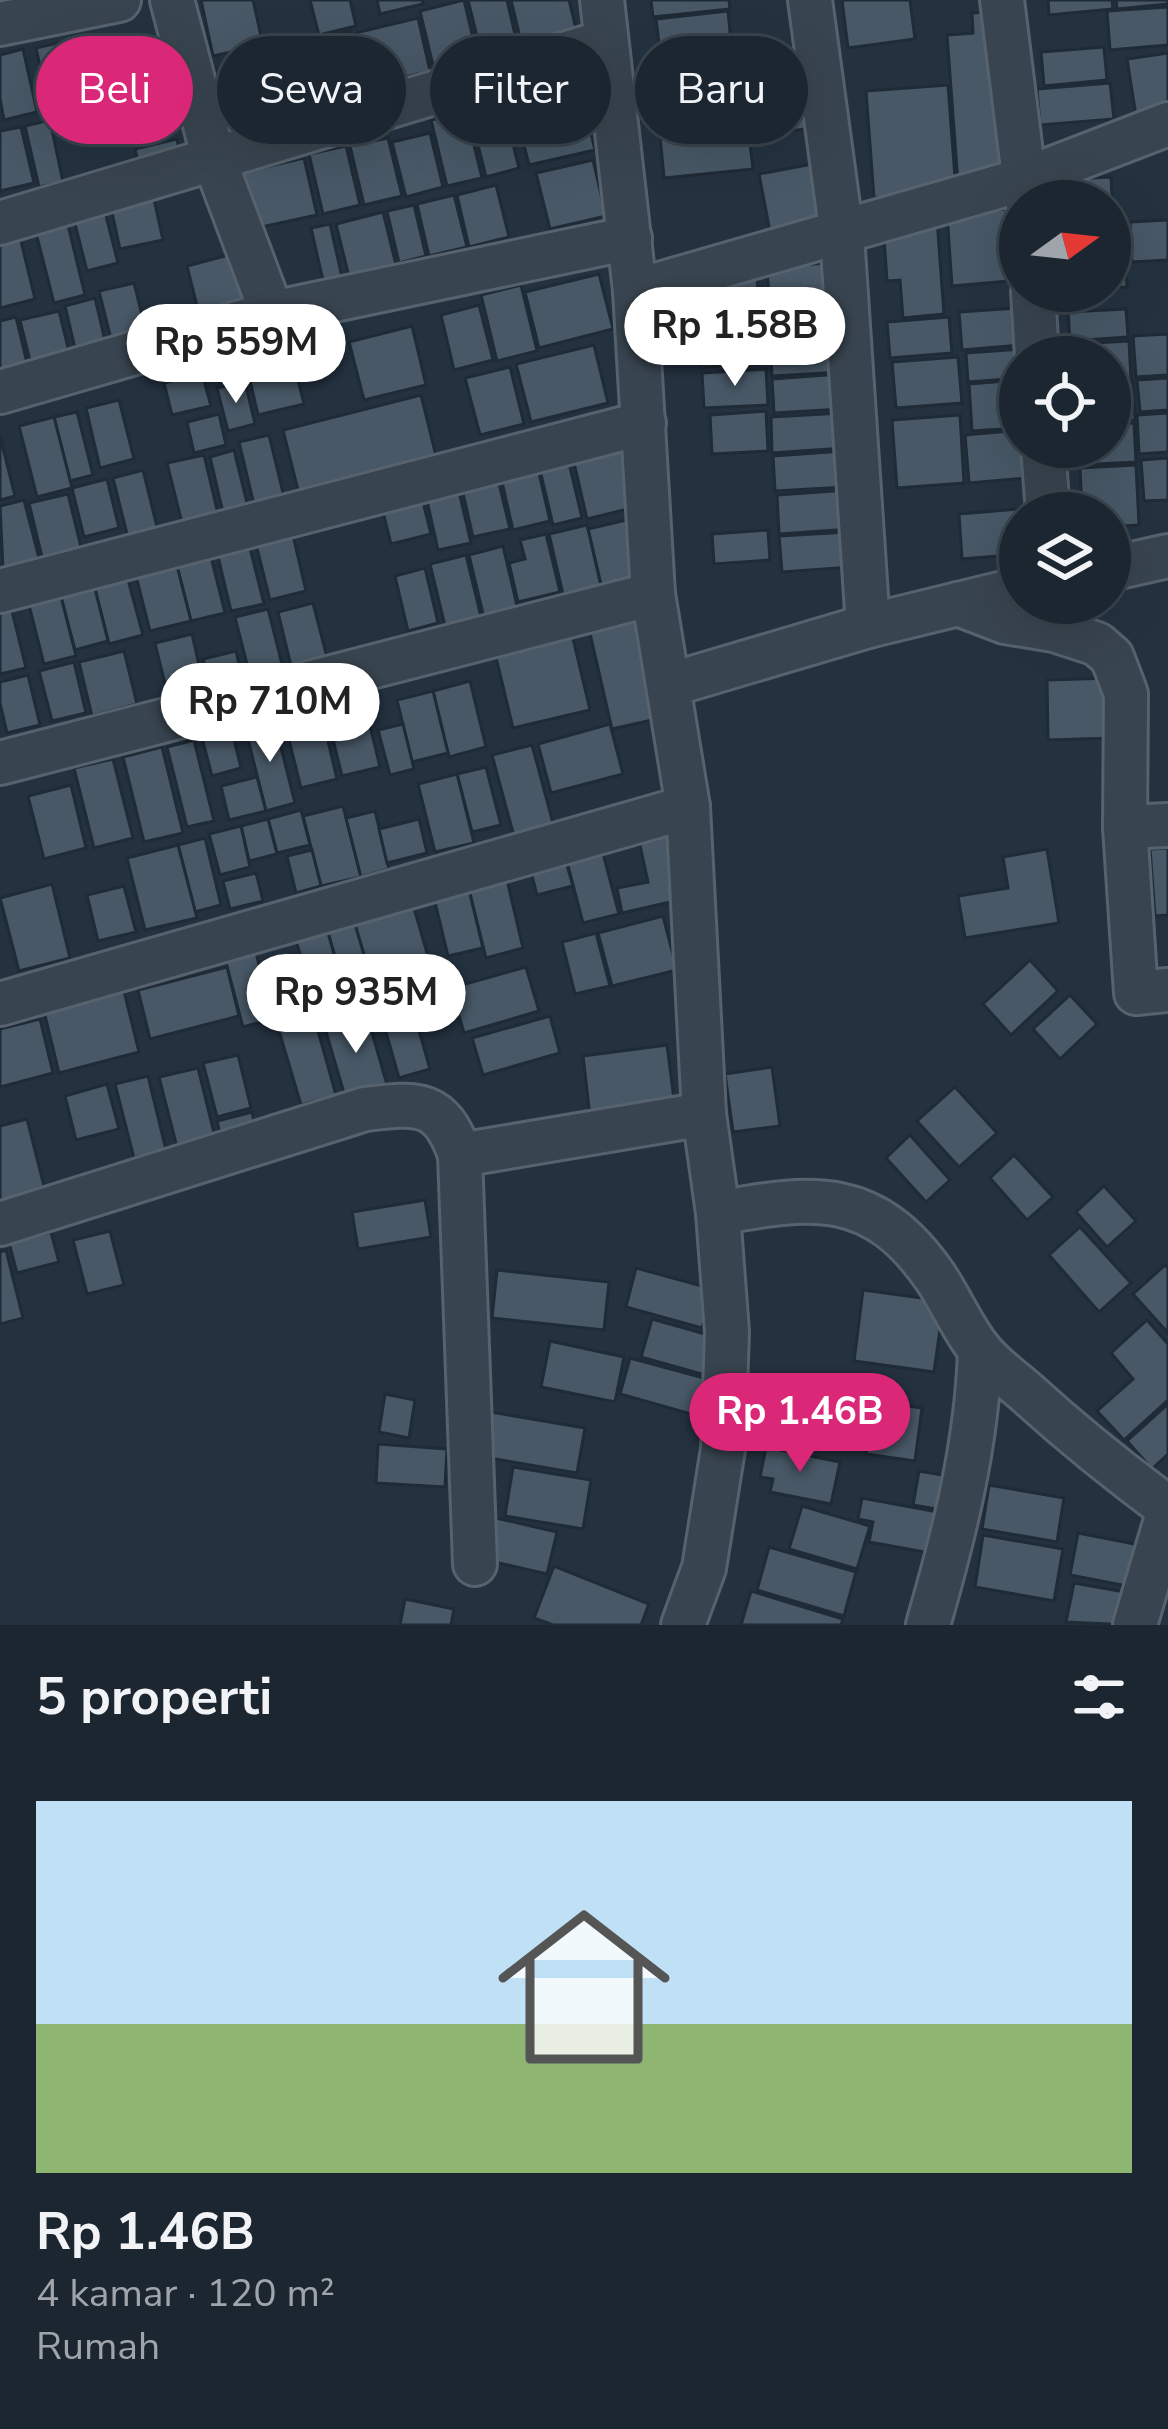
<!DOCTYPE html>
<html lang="id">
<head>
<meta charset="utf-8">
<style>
	:root { --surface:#1b2630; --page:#242e38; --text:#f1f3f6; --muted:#a0a5ab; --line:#39434c; --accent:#db2777 }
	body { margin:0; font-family:"Nunito Sans",sans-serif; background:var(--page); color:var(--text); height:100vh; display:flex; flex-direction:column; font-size:45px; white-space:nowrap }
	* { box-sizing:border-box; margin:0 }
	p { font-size:39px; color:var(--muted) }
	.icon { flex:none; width:66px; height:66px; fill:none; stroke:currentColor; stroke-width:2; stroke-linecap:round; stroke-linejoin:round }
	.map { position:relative; height:1625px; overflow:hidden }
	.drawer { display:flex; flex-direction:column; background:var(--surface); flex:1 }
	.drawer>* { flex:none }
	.guide { position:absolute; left:36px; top:36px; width:1098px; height:108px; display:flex; gap:24px }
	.needle { width:78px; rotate:75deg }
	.fabs { position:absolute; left:999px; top:180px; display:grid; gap:24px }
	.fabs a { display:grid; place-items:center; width:132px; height:132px; border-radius:50%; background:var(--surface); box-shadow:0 12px 48px #0002,0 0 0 3px var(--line); font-size:60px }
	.price { position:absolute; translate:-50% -102px; padding:0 27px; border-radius:42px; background:#fff; color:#222; font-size:39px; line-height:78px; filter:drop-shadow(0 3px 6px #0008) }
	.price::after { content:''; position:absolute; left:50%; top:72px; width:36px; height:27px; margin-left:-18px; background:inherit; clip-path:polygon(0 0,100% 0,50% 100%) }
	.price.on { background:var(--accent); color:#fff }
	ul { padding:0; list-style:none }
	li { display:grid; align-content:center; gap:24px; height:636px; padding:0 36px }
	li span { display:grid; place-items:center; height:372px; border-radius:0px; color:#555 }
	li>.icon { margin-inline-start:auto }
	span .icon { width:216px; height:216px; fill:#fffc; stroke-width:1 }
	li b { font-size:51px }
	h2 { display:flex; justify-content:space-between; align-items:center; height:144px; padding:0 36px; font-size:51px }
	.tag { padding:0 42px; border-radius:54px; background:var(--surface); box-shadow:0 12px 48px #0002,0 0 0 3px var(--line); font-size:42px; line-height:108px }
	.tag.on { background:var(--accent); color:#fff }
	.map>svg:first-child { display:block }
</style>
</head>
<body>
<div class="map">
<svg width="1168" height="1625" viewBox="0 0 1168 1625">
	<rect width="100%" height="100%" fill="#243240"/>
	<g fill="#485866" stroke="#1f2b36" stroke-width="3">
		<path d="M201 0H253L263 45 213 56Z"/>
		<path d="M310 0H350L356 26 319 35Z"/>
		<path d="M377 0H422L423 4 380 14Z"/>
		<path d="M464 0 480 68 436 78 420 11Z"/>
		<path d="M468 0H507L520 56 484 65Z"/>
		<path d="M511 0H569L579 41 524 54Z"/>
		<path d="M651 0H729L730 9 653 17Z"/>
		<path d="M842 0H910L915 39 848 48Z"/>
		<path d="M1048 0H1112L1113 9 1049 15Z"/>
		<path d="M1116 0H1168V4L1117 9Z"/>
		<path d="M1168 7V45L1110 50 1107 11Z"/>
		<path d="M728 11 732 52 661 60 656 19Z"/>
		<path d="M1003 11 1016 178 958 183 947 35 973 33 972 13Z"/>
		<path d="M418 18 430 71 368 86 355 33Z"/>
		<path d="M350 31 365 92 324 102 309 41Z"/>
		<path d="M106 36 118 89 95 95 82 41Z"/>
		<path d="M75 39 89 100 50 109 36 48Z"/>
		<path d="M1104 47 1107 80 1044 86 1041 52Z"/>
		<path d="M23 49 37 112 4 120 0 99V55Z"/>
		<path d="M302 50 316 109 284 115 271 57Z"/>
		<path d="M810 51 814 89 749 95 745 57Z"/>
		<path d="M1168 53V111L1136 116 1127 59Z"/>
		<path d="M735 54 739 90 655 99 651 63Z"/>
		<path d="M267 58 274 87 222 98 216 69Z"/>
		<path d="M157 83 168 135 133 143 121 91Z"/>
		<path d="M1110 83 1114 119 1040 125 1037 89Z"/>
		<path d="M579 84 595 150 529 165 513 101Z"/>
		<path d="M948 85 956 191 874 198 866 91Z"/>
		<path d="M816 92 820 127 753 136 749 100Z"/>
		<path d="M742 94 744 123 661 132 658 103Z"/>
		<path d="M274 95 280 121 234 131 228 104Z"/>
		<path d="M502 100 519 168 486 177 469 108Z"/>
		<path d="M92 106 97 128 60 137 55 114Z"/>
		<path d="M466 112 482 178 447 186 431 120Z"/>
		<path d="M50 120 63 182 39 187 25 126Z"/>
		<path d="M748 126 753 169 664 178 660 136Z"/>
		<path d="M21 127 34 183 0 191V131Z"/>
		<path d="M430 133 443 187 406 197 392 142Z"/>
		<path d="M388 138 402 196 364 205 350 146Z"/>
		<path d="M177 139 182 162 140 171 135 149Z"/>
		<path d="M346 146 360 205 323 214 309 154Z"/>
		<path d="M304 158 317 215 252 229 240 173Z"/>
		<path d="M593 160 606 216 550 229 536 173Z"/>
		<path d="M823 162 834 220 770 232 759 174Z"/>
		<path d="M1111 177 1114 225H1110V201H1049L1048 180Z"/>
		<path d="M496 185 509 237 469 247 457 195Z"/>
		<path d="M152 190 163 240 120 249 109 199Z"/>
		<path d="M454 195 467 247 429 256 417 204Z"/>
		<path d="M103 204 118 263 87 271 72 212Z"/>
		<path d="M414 205 426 256 399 263 387 211Z"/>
		<path d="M1020 208V280L952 286 947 214Z"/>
		<path d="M383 212 397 269 350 281 336 224Z"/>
		<path d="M937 219 944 314 903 318 900 280 887 281 883 223Z"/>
		<path d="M1168 220V260L1132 262 1130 222Z"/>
		<path d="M330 224 344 286 325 289 311 228Z"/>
		<path d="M68 225 85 295 54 303 36 233Z"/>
		<path d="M1123 227 1127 287 1110 288V228Z"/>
		<path d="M20 237 35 299 0 308V242Z"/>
		<path d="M232 254 247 315 202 326 187 266Z"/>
		<path d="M834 263 838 330 771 334 767 266Z"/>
		<path d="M599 274 613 329 539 348 525 292Z"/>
		<path d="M757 275 762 364 701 367 696 279Z"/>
		<path d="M134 283 150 347 115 355 99 291Z"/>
		<path d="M521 285 537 351 497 361 481 295Z"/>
		<path d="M95 298 109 358 79 365 65 306Z"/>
		<path d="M479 305 493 360 454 370 441 315Z"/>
		<path d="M1017 308 1020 345 962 350 959 312Z"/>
		<path d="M1126 309 1128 337 1070 341 1068 312Z"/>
		<path d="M59 311 73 368 34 377 20 320Z"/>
		<path d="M16 317 31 380 0 387V321Z"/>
		<path d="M949 317 952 353 890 358 887 322Z"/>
		<path d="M412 326 426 385 364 400 349 342Z"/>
		<path d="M838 333 841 372 772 376 770 337Z"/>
		<path d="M1168 334V375L1136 377 1133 336Z"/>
		<path d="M1129 341 1131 379 1110 380V357H1058L1057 345Z"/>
		<path d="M594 345 608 403 531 422 516 364Z"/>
		<path d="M1023 349 1020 378 968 382 966 353Z"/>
		<path d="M958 357 962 403 896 408 892 362Z"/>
		<path d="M294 364 304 404 258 415 249 376Z"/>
		<path d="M510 367 524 424 480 435 465 378Z"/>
		<path d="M766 369 768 405 704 408 702 373Z"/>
		<path d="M202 373 211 406 172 415 164 383Z"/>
		<path d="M840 374 842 409 774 413 772 379Z"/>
		<path d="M1168 378V410L1140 412 1137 380Z"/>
		<path d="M1019 380 1020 428 972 431 969 384Z"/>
		<path d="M245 382 255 424 228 431 217 388Z"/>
		<path d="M1133 382 1135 420 1110 421V384Z"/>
		<path d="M421 395 437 460 299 494 283 430Z"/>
		<path d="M119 400 134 459 100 468 86 408Z"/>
		<path d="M766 411 768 451 712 454 710 415Z"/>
		<path d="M77 412 93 475 70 481 54 417Z"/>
		<path d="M842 413 844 448 772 453 771 417Z"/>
		<path d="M1168 413V452L1139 454 1137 415Z"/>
		<path d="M219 414 226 445 194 453 187 422Z"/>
		<path d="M960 415 964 483 897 488 892 420Z"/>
		<path d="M54 417 72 488 37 497 19 426Z"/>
		<path d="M1134 423 1136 462 1058 466 1057 447H1110V424Z"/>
		<path d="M1020 430V447H1036L1039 477 969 483 965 435Z"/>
		<path d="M269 435 286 505 256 513 239 442Z"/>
		<path d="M0 436 15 496 0 500Z"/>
		<path d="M620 442 636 507 587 519 572 454Z"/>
		<path d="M234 450 249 511 224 517 210 457Z"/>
		<path d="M844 451 846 487 775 491 773 456Z"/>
		<path d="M204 455 220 522 184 531 167 463Z"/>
		<path d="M1168 458V500L1144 501 1141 460Z"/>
		<path d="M536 460 550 521 513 530 499 469Z"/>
		<path d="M569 463 582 518 553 525 540 470Z"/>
		<path d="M1136 465 1139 525 1110 527V513H1082L1080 468Z"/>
		<path d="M143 470 161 543 131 550 113 478Z"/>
		<path d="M496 471 510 529 473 537 460 480Z"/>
		<path d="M107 479 119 528 84 537 72 488Z"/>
		<path d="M456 479 471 543 438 550 424 487Z"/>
		<path d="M848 490 851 529 779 534 777 495Z"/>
		<path d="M68 494 82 551 43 561 29 503Z"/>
		<path d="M421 494 431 534 391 544 381 504Z"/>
		<path d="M24 500 40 562 3 570 0 506Z"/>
		<path d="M1040 507V513H1020V554L962 559 959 514Z"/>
		<path d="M626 520 641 580 602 589 588 529Z"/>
		<path d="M587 525 601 586 563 594 549 534Z"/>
		<path d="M768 530 770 560 714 564 712 534Z"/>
		<path d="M292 531 306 591 270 600 255 540Z"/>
		<path d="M849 532 852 567 782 572 779 536Z"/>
		<path d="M546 534 560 592 518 602 509 563 525 559 520 540Z"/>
		<path d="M248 540 264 604 231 611 216 548Z"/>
		<path d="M503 546 519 614 485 622 469 555Z"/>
		<path d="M210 553 225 613 191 621 176 562Z"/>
		<path d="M466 555 482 621 446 630 430 564Z"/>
		<path d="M176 562 191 621 150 631 135 572Z"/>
		<path d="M425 568 438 623 408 631 395 576Z"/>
		<path d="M127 576 143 635 109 644 94 585Z"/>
		<path d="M94 585 108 641 75 650 60 593Z"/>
		<path d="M60 593 76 656 44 664 28 601Z"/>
		<path d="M313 603 328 661 292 670 278 612Z"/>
		<path d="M11 607 26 668 0 674V610Z"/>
		<path d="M268 609 284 672 251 680 235 617Z"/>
		<path d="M638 617 661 718 612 729 589 629Z"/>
		<path d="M571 630 590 710 513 728 494 649Z"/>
		<path d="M192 634 204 687 168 696 155 643Z"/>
		<path d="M124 651 137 704 92 716 79 662Z"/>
		<path d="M236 651 243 681 211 689 203 659Z"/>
		<path d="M74 662 86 713 52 721 39 671Z"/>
		<path d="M28 675 40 725 7 733 0 703V682Z"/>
		<path d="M1112 678 1114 738 1048 740 1047 680Z"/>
		<path d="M470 681 486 747 449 757 433 691Z"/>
		<path d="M433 691 448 753 412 762 397 700Z"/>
		<path d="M364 701 380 767 342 776 326 711Z"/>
		<path d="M320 707 337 779 301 788 283 716Z"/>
		<path d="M274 720 295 803 266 811 245 727Z"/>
		<path d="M403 724 414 769 390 775 378 730Z"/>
		<path d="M610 724 623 774 551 793 538 744Z"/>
		<path d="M232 731 241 768 212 776 202 738Z"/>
		<path d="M194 740 214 821 187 827 167 747Z"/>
		<path d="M532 745 556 834 516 844 492 755Z"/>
		<path d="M162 747 183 833 144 842 123 757Z"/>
		<path d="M113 759 133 838 94 848 74 768Z"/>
		<path d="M486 767 501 825 472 832 457 774Z"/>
		<path d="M457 774 474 843 435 852 418 784Z"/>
		<path d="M257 777 266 811 229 820 221 786Z"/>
		<path d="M71 785 86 848 44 859 28 796Z"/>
		<path d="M343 806 361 877 321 886 303 816Z"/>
		<path d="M301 810 310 845 277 853 268 819Z"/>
		<path d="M375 811 389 869 361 877 346 818Z"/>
		<path d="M268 819 277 854 249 861 241 826Z"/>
		<path d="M419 819 427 853 387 863 379 829Z"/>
		<path d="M241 826 250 867 220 875 209 834Z"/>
		<path d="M674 833 688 898 622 913 617 888 648 882 639 841Z"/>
		<path d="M205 838 221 905 195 912 178 845Z"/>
		<path d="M599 838 619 914 583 923 563 847Z"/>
		<path d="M178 845 197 918 145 930 127 858Z"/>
		<path d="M562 848 573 886 537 895 527 856Z"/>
		<path d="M1168 848V915L1155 916 1150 849Z"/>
		<path d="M1047 849 1059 923 965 938 958 896 1008 888 1003 857Z"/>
		<path d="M312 850 321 886 296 893 287 856Z"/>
		<path d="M256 873 263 901 230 909 223 881Z"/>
		<path d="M507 880 523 948 486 958 469 890Z"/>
		<path d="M52 884 70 958 19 971 0 898Z"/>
		<path d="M124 886 136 932 98 941 87 895Z"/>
		<path d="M469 890 483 948 448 956 434 898Z"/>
		<path d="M409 891 432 970 373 987 350 908Z"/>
		<path d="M352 914 375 992 347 1000 325 922Z"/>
		<path d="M663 916 677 970 612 986 598 933Z"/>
		<path d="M325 922 338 968 307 977 293 931Z"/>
		<path d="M596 933 610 986 575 994 562 942Z"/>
		<path d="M253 940 272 1019 243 1027 222 948Z"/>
		<path d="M1030 960 1058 991 1011 1035 983 1004Z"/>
		<path d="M227 967 239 1016 150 1039 138 990Z"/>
		<path d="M526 967 539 1011 464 1033 451 988Z"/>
		<path d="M331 970 339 999 310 1008 302 978Z"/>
		<path d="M302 978 312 1014 277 1024 267 988Z"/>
		<path d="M121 979 139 1052 59 1073 41 999Z"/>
		<path d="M1070 995 1097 1024 1060 1059 1033 1029Z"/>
		<path d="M366 1012 388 1088 346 1100 324 1025Z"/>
		<path d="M550 1016 560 1053 483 1075 472 1038Z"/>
		<path d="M40 1019 53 1073 0 1087V1029Z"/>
		<path d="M315 1020 336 1095 301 1105 279 1031Z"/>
		<path d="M416 1020 430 1069 399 1078 385 1029Z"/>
		<path d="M667 1045 675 1107 590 1117 583 1056Z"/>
		<path d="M238 1055 251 1108 217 1117 203 1063Z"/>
		<path d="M772 1067 780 1126 733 1132 725 1074Z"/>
		<path d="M198 1068 216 1141 178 1151 159 1077Z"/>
		<path d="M148 1076 166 1150 134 1158 115 1084Z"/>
		<path d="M107 1084 119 1129 76 1140 65 1096Z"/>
		<path d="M955 1087 997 1133 959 1167 917 1121Z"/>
		<path d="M252 1112 256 1130 221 1139 217 1121Z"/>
		<path d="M27 1119 45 1190 0 1201V1126Z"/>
		<path d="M910 1135 950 1180 926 1202 886 1158Z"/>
		<path d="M1014 1155 1053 1197 1027 1220 990 1178Z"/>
		<path d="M1104 1186 1136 1221 1107 1247 1076 1212Z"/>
		<path d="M425 1200 431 1237 358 1249 352 1212Z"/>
		<path d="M1080 1227 1131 1283 1099 1312 1049 1255Z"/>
		<path d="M110 1231 124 1285 87 1294 73 1240Z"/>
		<path d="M51 1232 59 1262 17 1273 9 1243Z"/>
		<path d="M6 1250 23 1318 0 1324V1252Z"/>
		<path d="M1165 1265 1168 1268V1333L1133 1294Z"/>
		<path d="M636 1268 713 1289 702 1328 626 1307Z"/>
		<path d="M497 1270 609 1282 604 1330 492 1318Z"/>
		<path d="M863 1290 944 1301 934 1372 854 1361Z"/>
		<path d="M652 1319 716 1337 705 1375 641 1357Z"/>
		<path d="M1147 1320 1168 1344V1400L1124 1440 1097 1411 1133 1379 1111 1353Z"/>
		<path d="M550 1341 624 1357 615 1402 541 1387Z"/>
		<path d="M630 1358 715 1381 705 1418 620 1394Z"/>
		<path d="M385 1394 415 1400 409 1438 379 1432Z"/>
		<path d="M874 1401 922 1408 915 1461 866 1454Z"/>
		<path d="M1168 1404V1454L1152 1469 1127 1441Z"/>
		<path d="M491 1412 585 1428 577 1473 483 1457Z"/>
		<path d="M378 1444 447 1449 445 1487 376 1483Z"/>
		<path d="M766 1447 840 1462 831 1504 770 1492 773 1479 760 1477Z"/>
		<path d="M513 1467 591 1480 583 1529 505 1516Z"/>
		<path d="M919 1471 954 1477 948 1511 913 1505Z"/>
		<path d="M989 1485 1064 1498 1057 1542 982 1529Z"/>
		<path d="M862 1498 938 1512 930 1553 869 1542 873 1522 858 1519Z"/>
		<path d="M802 1506 870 1526 857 1569 789 1549Z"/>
		<path d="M496 1518 557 1532 547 1574 486 1560Z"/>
		<path d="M1078 1533 1145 1546 1137 1588 1070 1575Z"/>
		<path d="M983 1535 1063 1549 1054 1601 975 1587Z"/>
		<path d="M769 1547 856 1572 844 1616 757 1590Z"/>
		<path d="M554 1566 649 1604 641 1625H553L534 1618Z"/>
		<path d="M1074 1583 1136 1594 1130 1625 1066 1622Z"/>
		<path d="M751 1591 843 1619 841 1625H741Z"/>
		<path d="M405 1599 454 1609 451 1625H400Z"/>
	</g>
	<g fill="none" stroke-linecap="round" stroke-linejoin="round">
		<defs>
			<g id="minor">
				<path d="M172 0 214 159 272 313"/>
				<path d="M602 0 635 291 653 594 688 807 704 1114 718 1213 727 1332 723 1449 704 1568 683 1625"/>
				<path d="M810 0 842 235 868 626"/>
				<path d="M1002 0 1027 201"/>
				<path d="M0 24 119 0"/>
				<path d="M0 223 604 42"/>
				<path d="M635 291 1025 179 1168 124"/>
				<path d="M1033 291 1037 357"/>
				<path d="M0 392 272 313 630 238"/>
				<path d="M1043 447 1048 513"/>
				<path d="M1110 569 1168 556"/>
				<path d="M0 591 644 423"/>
				<path d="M958 604 1005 622 1054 630 1097 644 1112 657 1126 694 1125 827 1136 993 1168 990"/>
				<path d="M669 685 868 626 1020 589"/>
				<path d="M0 763 653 594"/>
				<path d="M1125 827 1168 825"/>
				<path d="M0 1004 688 807"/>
				<path d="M460 1155 475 1564"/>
				<path d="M718 1213C815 1195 874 1188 936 1278 951 1301 962 1327 979 1349 991 1365 1010 1378 1026 1392 1072 1434 1118 1471 1168 1508"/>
				<path d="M0 1224 365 1109C417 1103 441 1099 460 1155L704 1114"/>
				<path d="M928 1625C954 1535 977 1445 980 1350"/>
				<path d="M1135 1625 1168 1513"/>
			</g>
		</defs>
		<use href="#minor" stroke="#56626d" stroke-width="48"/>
		<use href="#minor" stroke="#38444f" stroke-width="42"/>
	</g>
</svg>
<div class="fabs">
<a><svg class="needle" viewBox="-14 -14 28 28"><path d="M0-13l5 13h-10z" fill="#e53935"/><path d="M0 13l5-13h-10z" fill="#a0a5ab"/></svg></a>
<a><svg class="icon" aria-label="locate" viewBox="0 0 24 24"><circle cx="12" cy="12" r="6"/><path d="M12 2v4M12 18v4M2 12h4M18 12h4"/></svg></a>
<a><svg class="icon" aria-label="layers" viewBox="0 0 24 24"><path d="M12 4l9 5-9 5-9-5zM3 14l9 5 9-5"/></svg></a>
</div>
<b class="price" style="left:735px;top:389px">Rp 1.58B</b>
<b class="price" style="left:236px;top:406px">Rp 559M</b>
<b class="price" style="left:270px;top:765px">Rp 710M</b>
<b class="price" style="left:356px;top:1056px">Rp 935M</b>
<b class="price on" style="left:800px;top:1475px">Rp 1.46B</b>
<div class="guide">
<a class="tag on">Beli</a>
<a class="tag">Sewa</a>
<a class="tag">Filter</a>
<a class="tag">Baru</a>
</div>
</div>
<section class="drawer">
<h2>5 properti<svg class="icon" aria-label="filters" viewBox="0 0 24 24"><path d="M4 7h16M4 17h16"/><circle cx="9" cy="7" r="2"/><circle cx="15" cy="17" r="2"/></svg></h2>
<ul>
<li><span style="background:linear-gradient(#bfe0f5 60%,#8fb573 0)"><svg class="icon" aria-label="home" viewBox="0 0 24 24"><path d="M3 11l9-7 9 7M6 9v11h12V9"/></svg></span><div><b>Rp 1.46B</b><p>4 kamar · 120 m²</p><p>Rumah</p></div></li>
</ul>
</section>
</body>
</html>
